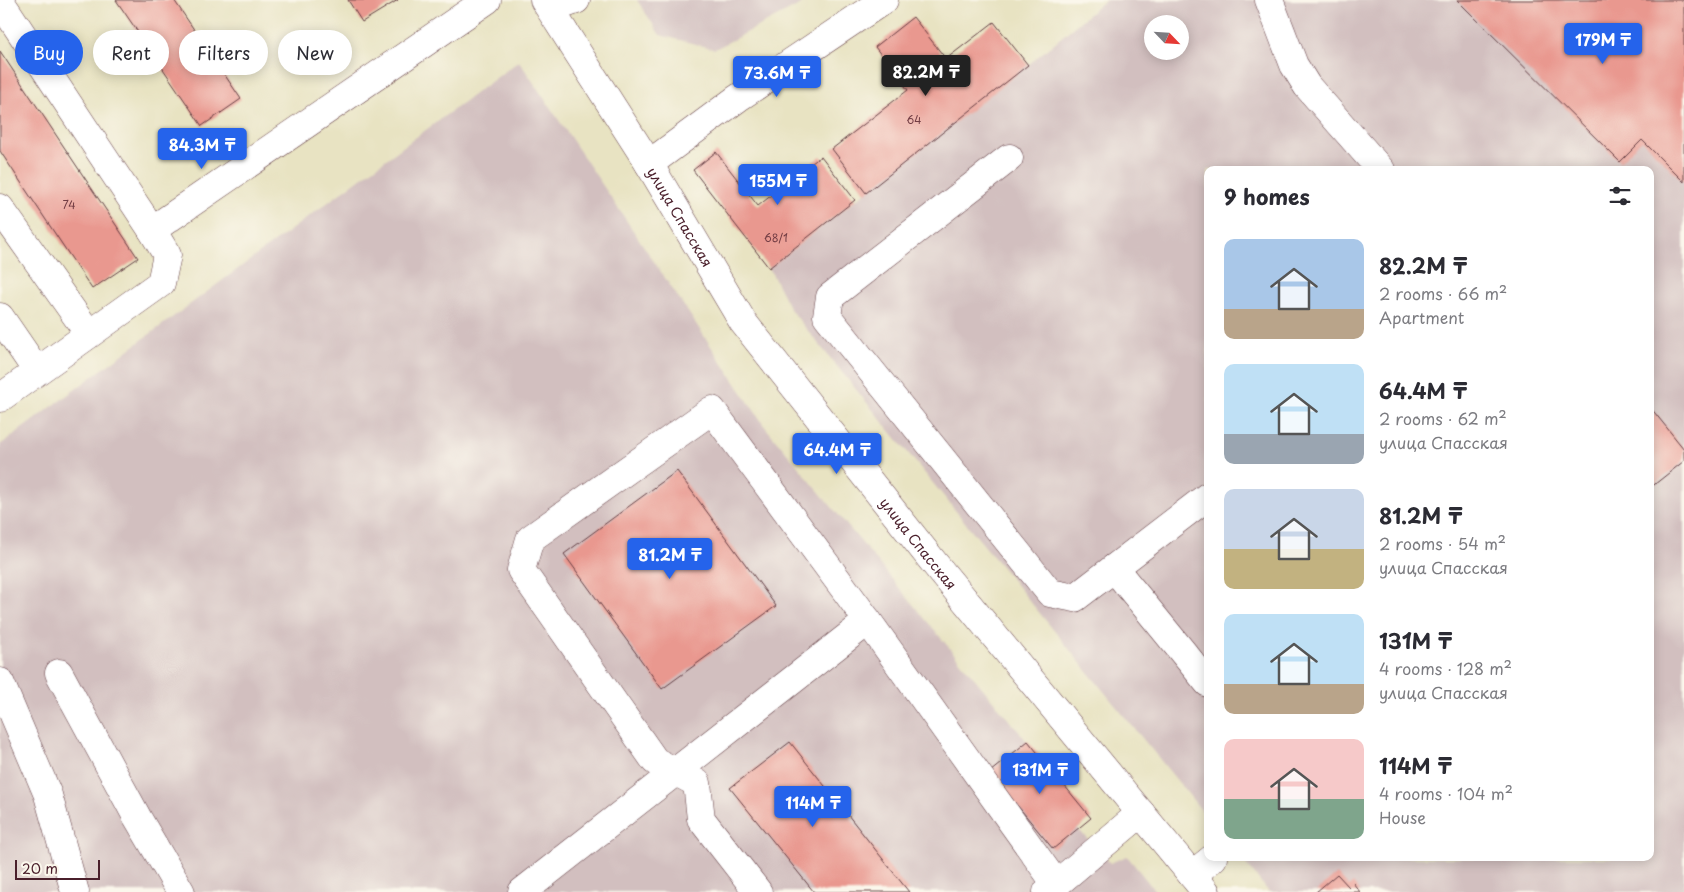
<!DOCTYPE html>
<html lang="en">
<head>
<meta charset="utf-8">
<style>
	:root { --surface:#fff; --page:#f2f2f3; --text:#2b2b33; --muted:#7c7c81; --accent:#2563eb }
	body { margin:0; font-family:"Playpen Sans",sans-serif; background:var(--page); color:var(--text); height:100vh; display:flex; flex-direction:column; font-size:19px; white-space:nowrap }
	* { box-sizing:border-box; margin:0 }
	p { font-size:16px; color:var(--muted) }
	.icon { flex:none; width:28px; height:28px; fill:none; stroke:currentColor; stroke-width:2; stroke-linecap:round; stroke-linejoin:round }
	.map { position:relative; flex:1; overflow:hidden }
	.drawer { position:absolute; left:1204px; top:166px; width:450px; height:695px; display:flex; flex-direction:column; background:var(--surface); border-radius:10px; box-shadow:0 2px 12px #0003 }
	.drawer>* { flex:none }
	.banner { position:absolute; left:15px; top:30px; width:475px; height:45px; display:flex; gap:10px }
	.needle { width:32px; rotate:115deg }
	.controls { position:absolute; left:1144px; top:15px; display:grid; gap:10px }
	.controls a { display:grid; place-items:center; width:45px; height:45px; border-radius:50%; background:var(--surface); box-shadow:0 2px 12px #0003; font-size:25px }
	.scale { position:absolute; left:15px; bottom:12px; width:85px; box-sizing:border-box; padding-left:5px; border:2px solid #4a1f2b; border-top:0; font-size:14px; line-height:18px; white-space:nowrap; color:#4a1f2b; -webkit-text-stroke:4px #fbf7ec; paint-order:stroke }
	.price { position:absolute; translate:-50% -42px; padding:0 11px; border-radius:5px; background:var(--accent); color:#fff; font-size:16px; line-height:32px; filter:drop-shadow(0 1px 2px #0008) }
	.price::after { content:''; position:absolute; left:50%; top:30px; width:15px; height:11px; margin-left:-8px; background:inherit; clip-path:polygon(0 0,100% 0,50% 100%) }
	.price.on { background:#222; color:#fff }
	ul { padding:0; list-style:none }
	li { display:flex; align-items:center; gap:15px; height:125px; padding:0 20px }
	li span { display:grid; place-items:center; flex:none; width:140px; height:100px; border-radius:10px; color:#555 }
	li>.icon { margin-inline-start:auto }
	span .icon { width:60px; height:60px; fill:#fffc; stroke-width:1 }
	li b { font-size:21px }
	h2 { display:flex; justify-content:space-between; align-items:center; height:60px; padding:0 20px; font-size:21px }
	.tag { padding:0 18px; border-radius:22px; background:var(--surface); box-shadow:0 2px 12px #0003; font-size:18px; line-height:45px }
	.tag.on { background:var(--accent); color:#fff }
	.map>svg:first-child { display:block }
</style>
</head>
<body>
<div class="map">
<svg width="1684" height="892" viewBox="0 0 1684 892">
	<rect width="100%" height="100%" fill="#fbf7ec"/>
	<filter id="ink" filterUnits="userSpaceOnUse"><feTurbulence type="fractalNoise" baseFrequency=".02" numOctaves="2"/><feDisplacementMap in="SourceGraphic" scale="10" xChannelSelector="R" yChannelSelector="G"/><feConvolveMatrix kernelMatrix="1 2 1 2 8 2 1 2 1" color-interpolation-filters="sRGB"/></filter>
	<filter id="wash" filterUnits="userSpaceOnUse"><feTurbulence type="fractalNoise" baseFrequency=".0096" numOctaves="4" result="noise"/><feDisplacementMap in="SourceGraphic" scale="20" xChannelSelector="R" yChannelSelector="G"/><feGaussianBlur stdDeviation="1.12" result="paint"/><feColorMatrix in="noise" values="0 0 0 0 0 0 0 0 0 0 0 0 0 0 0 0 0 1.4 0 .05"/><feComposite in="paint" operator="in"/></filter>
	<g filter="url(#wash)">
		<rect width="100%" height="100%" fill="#e8e3c2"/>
		<g fill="#d2bfbf" fill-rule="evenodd">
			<path d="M637 0H809L715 49 660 35Z"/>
			<path d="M1106 0H1684V892H1269L1241 858H1650V170H1208L1207 817 790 309 769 268 1028 65ZM1152 24H1180V51H1152Z"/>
			<path d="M519 61 766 428 1091 818 1078 829 1110 863 1127 856 1156 892H0V445Z"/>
		</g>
		<g id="blocks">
			<g fill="#e9988f">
				<path d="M116 0H174L241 99 202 126Z"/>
				<path d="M348 0H398L362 22Z"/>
				<path d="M1457 0H1684V182L1642 140 1620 162Z"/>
				<path d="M913 17 946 59 994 22 1028 65 866 193 832 149 908 90 875 47Z"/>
				<path d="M0 51 138 258 92 289 0 151Z"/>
				<path d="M716 152 758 206 821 156 855 200 769 268 693 170Z"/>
				<path d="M1650 407 1684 449V461L1650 488Z"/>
				<path d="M677 471 776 606 662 689 564 554Z"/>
				<path d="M1028 741 1091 818 1053 849 990 772Z"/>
				<path d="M790 742 909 892H814L730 788Z"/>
				<path d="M1337 874 1349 887 1353 883 1360 892H1316Z"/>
			</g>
		</g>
	</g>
	<g filter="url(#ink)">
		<use href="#blocks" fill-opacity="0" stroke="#623c42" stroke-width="1"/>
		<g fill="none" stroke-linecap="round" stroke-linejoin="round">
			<defs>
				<g id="minor">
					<path id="s1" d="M544 0 649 164 743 322 935 564 1206 892"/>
					<path d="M1269 0 1294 65 1307 86 1381 170"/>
					<path d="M0 1 152 230"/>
					<path d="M551 9 576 0"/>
					<path d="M1009 158 830 297 827 316 1050 593 1075 598 1208 496"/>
					<path d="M649 164 738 98 884 0"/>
					<path d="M0 208 89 334"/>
					<path d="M0 317 37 371"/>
					<path d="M0 398 161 283 167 255 152 230 487 0"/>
					<path d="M1114 568 1208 683"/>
					<path d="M59 673 137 817 181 892"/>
					<path d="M0 682 48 795 75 892"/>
					<path d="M1192 875 1213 858"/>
					<path d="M522 892 868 621"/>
					<path d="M758 892 701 819 697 783 655 761 521 570 530 539 712 410 868 621 1056 884"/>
					<path d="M1047 892 1141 813"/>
				</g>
			</defs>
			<use href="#minor" stroke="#623c42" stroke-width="29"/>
			<use href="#minor" stroke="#fff" stroke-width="28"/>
		</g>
	</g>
	<g text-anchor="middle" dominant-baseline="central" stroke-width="4" stroke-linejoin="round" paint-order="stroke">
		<g font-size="11" fill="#723d44">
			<text x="914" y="119">64</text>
			<text x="69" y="204">74</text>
			<text x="776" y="237">68/1</text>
		</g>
		<g font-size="14" fill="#4a1f2b" stroke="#fbf7ec">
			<text stroke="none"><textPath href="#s1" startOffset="256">улица Спасская</textPath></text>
			<text stroke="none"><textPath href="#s1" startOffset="661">улица Спасская</textPath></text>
		</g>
	</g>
</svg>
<div class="controls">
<a><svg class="needle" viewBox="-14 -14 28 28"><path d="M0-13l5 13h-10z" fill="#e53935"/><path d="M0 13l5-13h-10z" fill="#7c7c81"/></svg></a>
</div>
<div class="scale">20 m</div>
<b class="price" style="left:1603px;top:65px">179M ₸</b>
<b class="price on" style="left:926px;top:97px">82.2M ₸</b>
<b class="price" style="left:777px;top:98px">73.6M ₸</b>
<b class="price" style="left:202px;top:170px">84.3M ₸</b>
<b class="price" style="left:778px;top:206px">155M ₸</b>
<b class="price" style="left:837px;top:475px">64.4M ₸</b>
<b class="price" style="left:670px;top:580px">81.2M ₸</b>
<b class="price" style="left:1040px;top:795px">131M ₸</b>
<b class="price" style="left:813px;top:828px">114M ₸</b>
<div class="banner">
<a class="tag on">Buy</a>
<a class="tag">Rent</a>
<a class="tag">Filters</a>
<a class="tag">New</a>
</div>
<section class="drawer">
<h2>9 homes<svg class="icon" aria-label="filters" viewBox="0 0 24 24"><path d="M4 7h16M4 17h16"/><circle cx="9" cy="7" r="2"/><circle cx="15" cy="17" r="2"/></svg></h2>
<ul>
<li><span style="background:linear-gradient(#a9c7e8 70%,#b9a48a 0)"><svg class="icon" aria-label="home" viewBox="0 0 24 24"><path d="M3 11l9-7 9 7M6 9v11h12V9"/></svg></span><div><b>82.2M ₸</b><p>2 rooms · 66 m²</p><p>Apartment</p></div></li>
<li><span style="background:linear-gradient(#bfe0f5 70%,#9aa5b1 0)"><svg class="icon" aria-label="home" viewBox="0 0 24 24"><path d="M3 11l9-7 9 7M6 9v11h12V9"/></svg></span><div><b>64.4M ₸</b><p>2 rooms · 62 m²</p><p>улица Спасская</p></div></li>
<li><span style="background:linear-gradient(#c9d6e8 60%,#c2b280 0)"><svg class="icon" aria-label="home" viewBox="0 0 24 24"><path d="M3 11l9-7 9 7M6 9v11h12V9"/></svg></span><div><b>81.2M ₸</b><p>2 rooms · 54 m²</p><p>улица Спасская</p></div></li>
<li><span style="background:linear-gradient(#bfe0f5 70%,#b9a48a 0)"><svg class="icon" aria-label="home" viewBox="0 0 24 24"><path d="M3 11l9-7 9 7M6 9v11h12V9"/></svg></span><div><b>131M ₸</b><p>4 rooms · 128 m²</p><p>улица Спасская</p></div></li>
<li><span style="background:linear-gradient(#f6c9c9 60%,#7fa58c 0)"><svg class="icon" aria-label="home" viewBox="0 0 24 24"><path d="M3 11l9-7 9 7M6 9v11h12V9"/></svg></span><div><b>114M ₸</b><p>4 rooms · 104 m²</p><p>House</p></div></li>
</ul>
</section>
</div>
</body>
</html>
